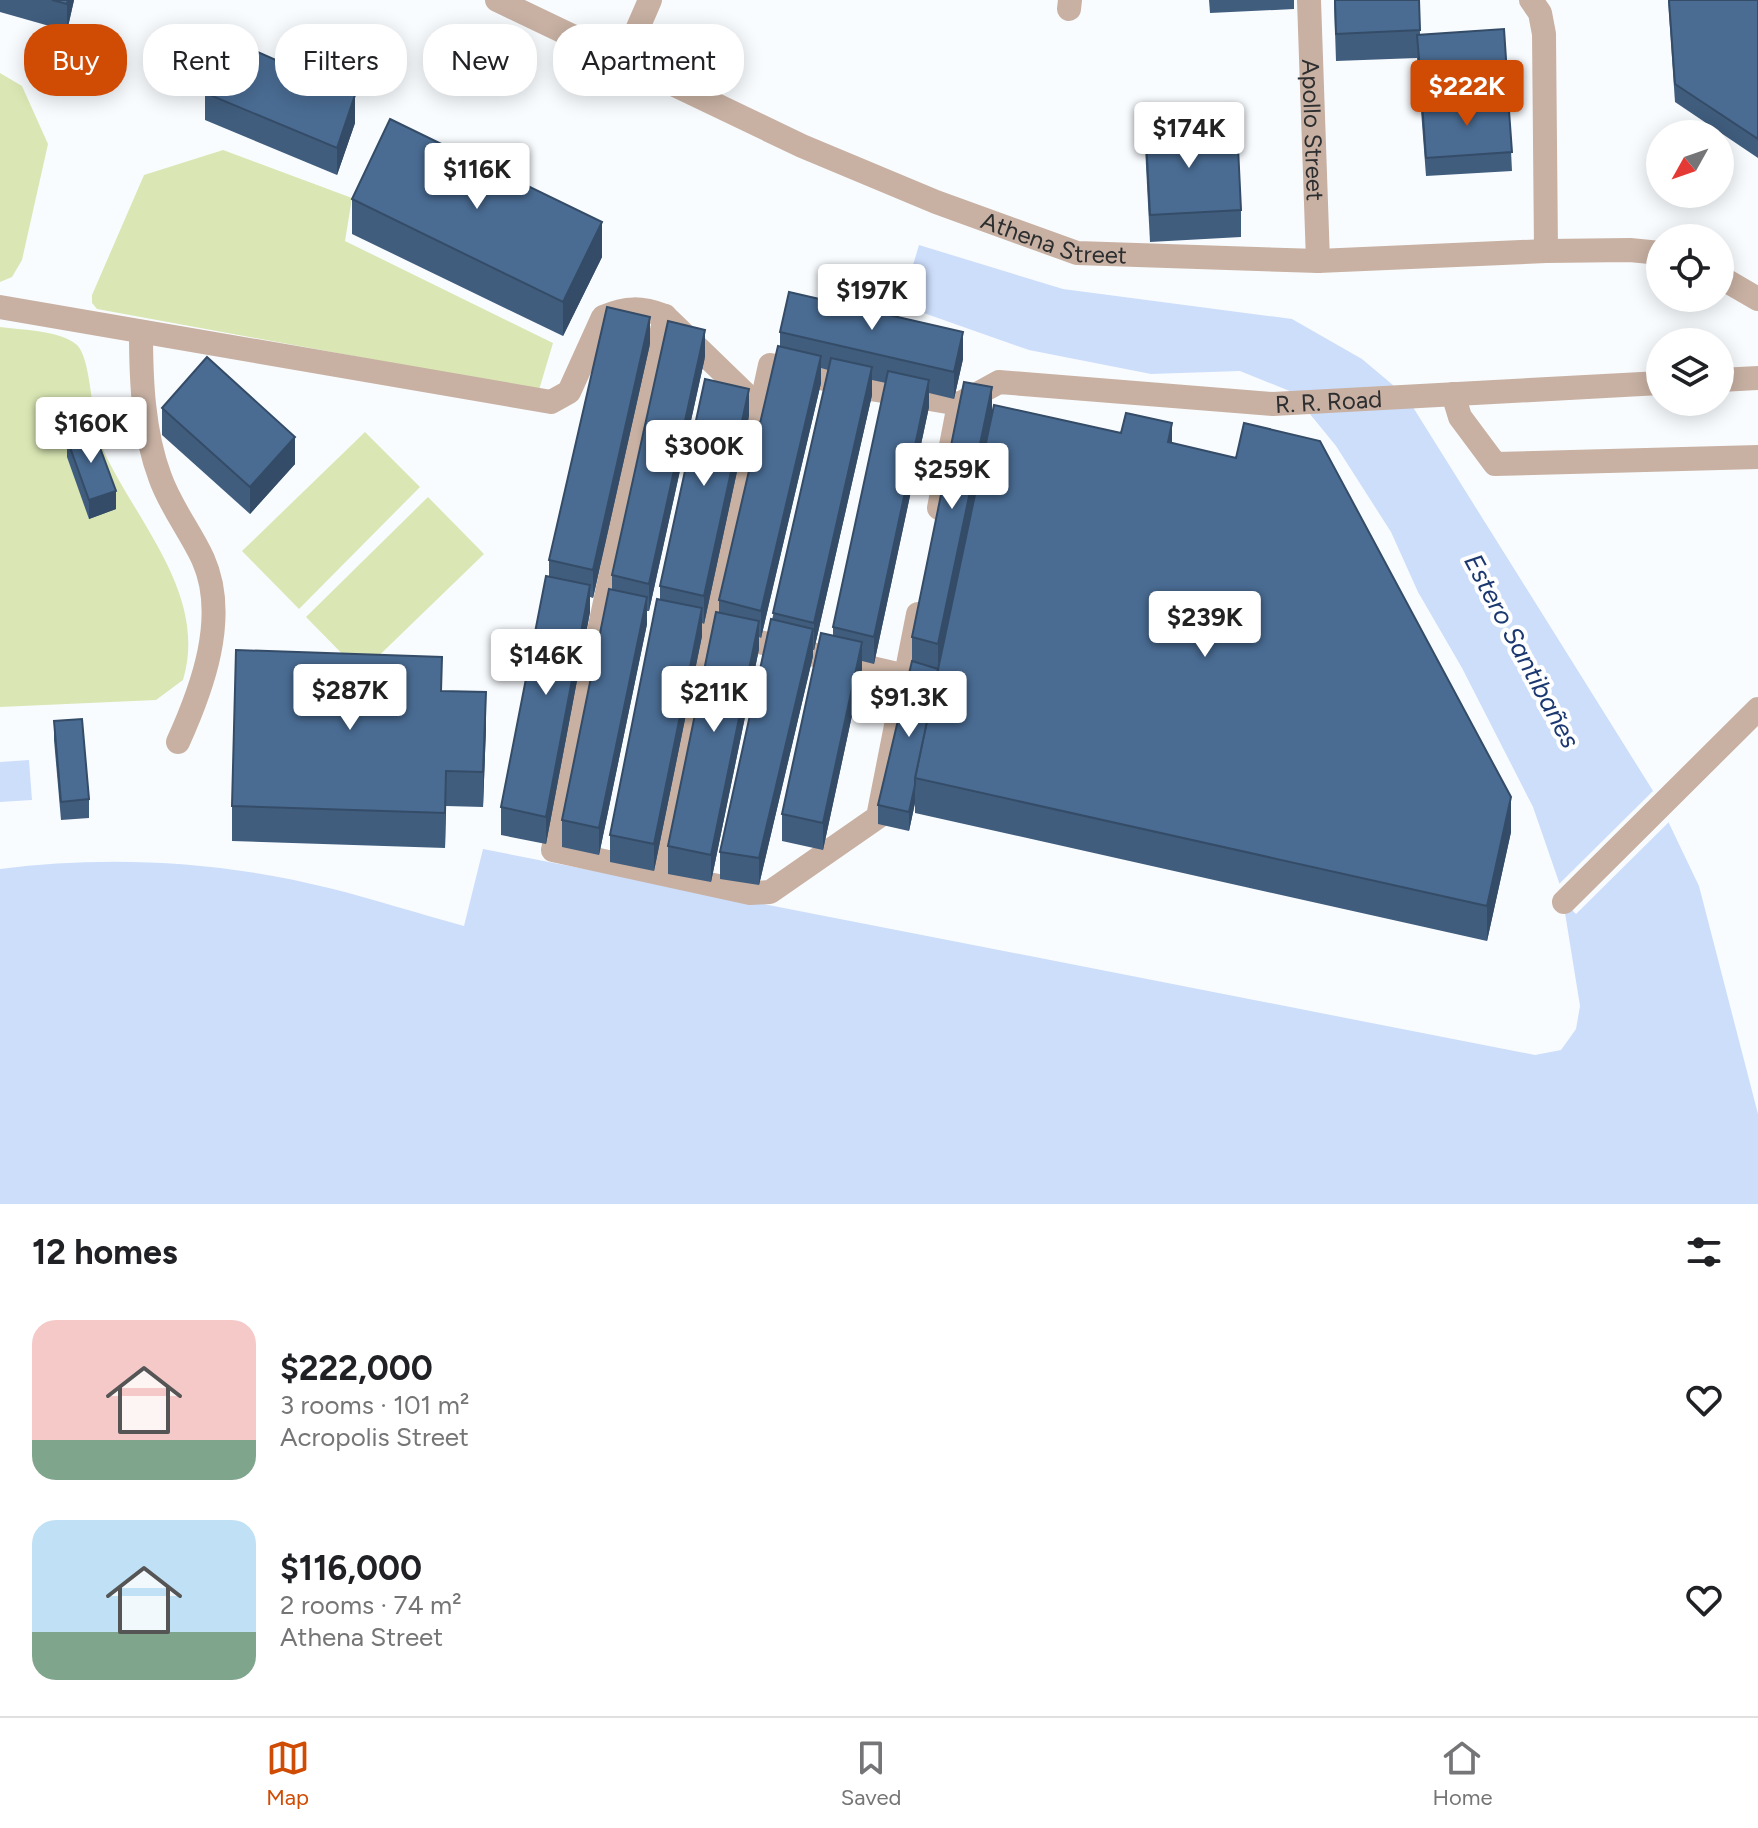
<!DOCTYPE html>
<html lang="en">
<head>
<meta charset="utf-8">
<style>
	:root { --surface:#fff; --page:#f2f2f2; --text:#202124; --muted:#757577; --line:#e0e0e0; --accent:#d04b04 }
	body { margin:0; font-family:Figtree,sans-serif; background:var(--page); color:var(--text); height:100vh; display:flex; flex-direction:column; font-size:30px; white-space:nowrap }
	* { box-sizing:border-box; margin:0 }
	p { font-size:26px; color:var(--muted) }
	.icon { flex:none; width:44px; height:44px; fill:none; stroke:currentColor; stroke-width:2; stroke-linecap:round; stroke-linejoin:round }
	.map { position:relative; height:1204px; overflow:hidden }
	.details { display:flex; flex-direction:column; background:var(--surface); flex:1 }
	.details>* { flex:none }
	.hud { position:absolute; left:24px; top:24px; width:800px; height:72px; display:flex; gap:16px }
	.needle { width:52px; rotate:230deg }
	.buttons { position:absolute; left:1646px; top:120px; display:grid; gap:16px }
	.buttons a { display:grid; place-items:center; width:88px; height:88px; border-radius:50%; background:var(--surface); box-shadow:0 4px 20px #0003; font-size:40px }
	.price { position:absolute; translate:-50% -68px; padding:0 18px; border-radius:8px; background:#fff; color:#222; font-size:26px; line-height:52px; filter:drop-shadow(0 2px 4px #0008) }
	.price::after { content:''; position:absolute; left:50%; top:48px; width:24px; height:18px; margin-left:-12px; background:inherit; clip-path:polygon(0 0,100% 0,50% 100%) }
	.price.selected { background:var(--accent); color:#fff }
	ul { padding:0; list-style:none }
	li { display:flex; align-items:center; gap:24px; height:200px; padding:0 32px }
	li span { display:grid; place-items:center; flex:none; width:224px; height:160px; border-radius:24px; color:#555 }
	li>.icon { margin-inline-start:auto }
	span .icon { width:96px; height:96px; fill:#fffc; stroke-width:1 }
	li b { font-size:34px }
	h2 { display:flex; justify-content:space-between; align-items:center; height:96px; padding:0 32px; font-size:34px }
	.chip { padding:0 28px; border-radius:32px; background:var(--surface); box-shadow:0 4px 20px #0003; font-size:28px; line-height:72px }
	.chip.selected { background:var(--accent); color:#fff }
	.tabs { display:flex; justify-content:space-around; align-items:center; height:112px; border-top:2px solid var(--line); background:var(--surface); font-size:22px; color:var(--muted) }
	.tabs a { display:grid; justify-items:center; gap:4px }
	.tabs .selected { color:var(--accent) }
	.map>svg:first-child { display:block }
</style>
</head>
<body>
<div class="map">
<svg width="1758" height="1204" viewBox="0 0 1758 1204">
	<rect width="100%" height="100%" fill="#f9fcff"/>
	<g fill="#dae7b4">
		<path d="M0 73 22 86 48 144 22 260 12 277 0 282Z"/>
		<path d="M223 150 352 198 345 241 553 343 539 390 97 309 92 303V295L144 175Z"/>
		<path d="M0 327C21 330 60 330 77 345 92 360 91 421 101 445 133 519 209 593 183 680L156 700 0 707Z"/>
		<path d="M365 432 420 487 299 609 242 551Z"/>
		<path d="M428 497 484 554 361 673 306 617Z"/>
	</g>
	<g fill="#cddefb">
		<path d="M919 245 1063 289 1292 319 1362 359 1406 396 1655 794 1699 886 1758 1114V1204H0V869C108 855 222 861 329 888 374 899 419 914 464 926L483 849 1535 1055 1561 1050 1576 1029 1580 1006 1561 888 1533 807 1462 668 1418 592 1391 532 1336 446 1292 392 1240 371 1151 374 1029 350 901 305Z"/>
		<path d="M29 760 32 800 0 802V762Z"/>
	</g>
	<path fill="#f9fcff" d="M1656 788 1672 819 1576 914 1558 896 1556 887Z"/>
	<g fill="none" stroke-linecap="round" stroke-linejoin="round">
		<g stroke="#c8b1a3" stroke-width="24">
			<path id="s1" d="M497 0 802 146 936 202 1077 253 1318 261 1546 251 1630 250 1660 253"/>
			<path id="s2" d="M1309 0 1318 261"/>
			<path d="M1531 0 1540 13 1544 34 1546 251"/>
			<path d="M1069 9 1070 0"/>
			<path d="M624 60 650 0"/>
			<path d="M1720 277 1758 299"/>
			<path d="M0 307 551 402 569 392 603 317C626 307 641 307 665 316L759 407"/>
			<path d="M665 316 553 850 750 893 770 892 878 817 918 614"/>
			<path d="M141 332C141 379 143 432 160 477 170 506 190 531 203 559 229 617 202 689 178 742"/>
			<path d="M1720 380 1758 378"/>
			<path d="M1453 394 1460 417 1495 464 1758 457"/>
			<path id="s3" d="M939 508 959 404 999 382 1273 404 1660 383"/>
			<path d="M729 635 906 676"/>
			<path d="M660 873 770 365 853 386 959 404"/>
			<path d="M1564 902 1758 709"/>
		</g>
	</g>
	<g fill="#405d7e">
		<path d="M0 0H74L67 31 0 12Z"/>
		<path d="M1209 0H1294V9L1210 13Z"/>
		<path d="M1334 0H1419L1420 34 1508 89 1512 171 1426 176 1417 58 1336 61Z"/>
		<path d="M1668 0H1758V158L1675 102Z"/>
		<path d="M205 93 355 123 337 175 205 120Z"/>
		<path d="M1145 119 1198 149 1241 210V237L1150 242 1145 147Z"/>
		<path d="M352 199 602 257 563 336 352 234Z"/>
		<path d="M780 332 963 359 954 399 929 393V407L874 664 862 661V669L823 850 782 841V814L833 636V627L886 383 872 380V395L814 650H813V656L759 885 720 879V852L828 370 821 368V383L761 638 759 637V649L711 882 668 874V846L719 612V600L780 347Z"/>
		<path d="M650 344 593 598 590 597V612L546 844 501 835V807L549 576V560Z"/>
		<path d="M705 357 649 611H647V624L599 855 562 847V820L612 589V575Z"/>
		<path d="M162 408 295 464 250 514 162 435Z"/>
		<path d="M992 414 1172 443 1511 832 1487 941 915 813V803L909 831 878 824V805L912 661V637Z"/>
		<path d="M749 416 704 624 702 623V636L654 871 610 862V835L660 600V586Z"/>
		<path d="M67 439 116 509 89 519 67 457Z"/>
		<path d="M442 691 486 727 483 807 446 806 445 848 232 841V806Z"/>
		<path d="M54 721 89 799V818L61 820 54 740Z"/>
	</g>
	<g fill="#344c67">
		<path d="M68 0H74L67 31V4Z"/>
		<path d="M355 95V123L337 175V148Z"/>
		<path d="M602 222V257L563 336V302Z"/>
		<path d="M650 317V344L593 598V570Z"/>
		<path d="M705 330V357L649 611V584Z"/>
		<path d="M963 332V359L954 399V372Z"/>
		<path d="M821 356V383L761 638V611Z"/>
		<path d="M872 367V395L814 650V623Z"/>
		<path d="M929 380V407L874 664V637Z"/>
		<path d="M992 387V414L938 671V644Z"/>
		<path d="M749 389V416L704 624V596Z"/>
		<path d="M1172 423V458L1168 442Z"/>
		<path d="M295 437V464L250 514V487Z"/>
		<path d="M116 491V509L89 519V500Z"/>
		<path d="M590 585V612L546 844V817Z"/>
		<path d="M647 597V624L599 855V828Z"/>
		<path d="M702 608V636L654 871V844Z"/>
		<path d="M759 621V649L711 882V855Z"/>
		<path d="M813 629V656L759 885V858Z"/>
		<path d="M862 642V669L823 850V823Z"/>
		<path d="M486 692V727L483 807V772Z"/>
		<path d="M446 771V806L445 848V813Z"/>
		<path d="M915 785V803L909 831V812Z"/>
		<path d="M1511 797V832L1487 941V906Z"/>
	</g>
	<g fill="#4a6c93" stroke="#344c67" stroke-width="2">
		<path d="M52 0H68L67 4Z"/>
		<path d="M1335 0H1419L1420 30 1336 34Z"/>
		<path d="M1669 0H1758V139L1675 84Z"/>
		<path d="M1504 29 1508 89 1422 94 1417 35Z"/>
		<path d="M228 39 355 95 337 148 205 93Z"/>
		<path d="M1508 97 1512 152 1426 158 1422 103Z"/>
		<path d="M1196 117 1198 149 1238 147 1241 210 1150 215 1145 119Z"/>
		<path d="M390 119 602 222 563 302 352 199Z"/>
		<path d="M789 292 963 332 954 372 780 332Z"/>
		<path d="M607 307 650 317 593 570 549 560Z"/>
		<path d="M668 321 705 330 649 584 612 575Z"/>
		<path d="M778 346 821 356 761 611 719 600Z"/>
		<path d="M207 357 295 437 250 487 162 408Z"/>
		<path d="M831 358 872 367 814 623 773 613Z"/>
		<path d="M888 371 929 380 874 637 833 627Z"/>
		<path d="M705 379 749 389 704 596 660 586Z"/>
		<path d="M964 382 992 387 938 644 912 637Z"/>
		<path d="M994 405 1121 433 1126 413 1172 423 1168 442 1236 458 1244 423 1320 441 1511 797 1487 906 915 778Z"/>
		<path d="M93 429 116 491 89 500 67 439Z"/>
		<path d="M546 576 590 585 546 817 501 807Z"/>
		<path d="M609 589 647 597 599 828 562 820Z"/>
		<path d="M657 599 702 608 654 844 610 835Z"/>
		<path d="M716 612 759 621 711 855 668 846Z"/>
		<path d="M771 619 813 629 759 858 720 852Z"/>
		<path d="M821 633 862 642 823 823 782 814Z"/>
		<path d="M236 650 442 657 441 691 486 692 483 772 446 771 445 813 232 806Z"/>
		<path d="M912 661 938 669 915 778V785L909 812 878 805Z"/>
		<path d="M82 719 89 799 61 802 54 721Z"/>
	</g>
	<g text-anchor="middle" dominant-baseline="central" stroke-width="8" stroke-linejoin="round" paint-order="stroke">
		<g font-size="24" fill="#2d2e30" stroke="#fff">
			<text stroke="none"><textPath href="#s2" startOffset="130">Apollo Street</textPath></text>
			<text stroke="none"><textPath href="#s1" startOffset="608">Athena Street</textPath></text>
			<text stroke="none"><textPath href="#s3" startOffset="482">R. R. Road</textPath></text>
		</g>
		<g font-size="26" font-style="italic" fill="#1c3870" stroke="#fff">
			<text transform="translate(1522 651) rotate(62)">Estero Santibañes</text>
		</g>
	</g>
</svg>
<div class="buttons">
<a><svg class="needle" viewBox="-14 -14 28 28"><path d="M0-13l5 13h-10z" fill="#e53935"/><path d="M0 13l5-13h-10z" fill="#757577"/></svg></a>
<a><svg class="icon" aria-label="locate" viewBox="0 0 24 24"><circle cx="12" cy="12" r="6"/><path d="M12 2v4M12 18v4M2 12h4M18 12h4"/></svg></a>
<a><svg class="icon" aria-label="layers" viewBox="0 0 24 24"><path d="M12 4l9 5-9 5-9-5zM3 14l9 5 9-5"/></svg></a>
</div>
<b class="price selected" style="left:1467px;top:128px">$222K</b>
<b class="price" style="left:1189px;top:170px">$174K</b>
<b class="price" style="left:477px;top:211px">$116K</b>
<b class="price" style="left:872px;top:332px">$197K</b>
<b class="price" style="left:91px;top:465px">$160K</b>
<b class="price" style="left:704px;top:488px">$300K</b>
<b class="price" style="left:952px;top:511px">$259K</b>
<b class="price" style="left:1205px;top:659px">$239K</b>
<b class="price" style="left:546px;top:697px">$146K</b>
<b class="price" style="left:350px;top:732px">$287K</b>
<b class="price" style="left:714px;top:734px">$211K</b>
<b class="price" style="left:909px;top:739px">$91.3K</b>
<div class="hud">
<a class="chip selected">Buy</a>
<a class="chip">Rent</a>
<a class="chip">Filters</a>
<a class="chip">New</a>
<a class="chip">Apartment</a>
</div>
</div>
<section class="details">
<h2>12 homes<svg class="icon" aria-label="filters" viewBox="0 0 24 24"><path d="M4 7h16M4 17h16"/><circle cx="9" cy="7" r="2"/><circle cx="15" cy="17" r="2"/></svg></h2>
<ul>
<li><span style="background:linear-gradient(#f6c9c9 75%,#7fa58c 0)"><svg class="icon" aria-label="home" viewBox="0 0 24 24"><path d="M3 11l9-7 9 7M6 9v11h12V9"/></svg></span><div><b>$222,000</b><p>3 rooms · 101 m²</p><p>Acropolis Street</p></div><svg class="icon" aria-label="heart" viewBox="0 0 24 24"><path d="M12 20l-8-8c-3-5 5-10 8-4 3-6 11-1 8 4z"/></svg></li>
<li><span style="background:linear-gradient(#bfe0f5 70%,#7fa58c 0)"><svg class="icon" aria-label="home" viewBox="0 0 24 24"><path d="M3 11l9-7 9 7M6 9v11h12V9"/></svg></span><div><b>$116,000</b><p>2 rooms · 74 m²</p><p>Athena Street</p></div><svg class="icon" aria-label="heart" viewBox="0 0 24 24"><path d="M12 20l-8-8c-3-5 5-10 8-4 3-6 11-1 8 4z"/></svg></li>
</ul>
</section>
<nav class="tabs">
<a class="selected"><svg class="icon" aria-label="map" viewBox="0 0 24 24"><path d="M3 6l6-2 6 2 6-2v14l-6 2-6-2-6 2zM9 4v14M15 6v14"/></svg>Map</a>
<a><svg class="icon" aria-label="saved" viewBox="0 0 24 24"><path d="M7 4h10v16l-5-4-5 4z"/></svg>Saved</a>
<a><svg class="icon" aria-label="home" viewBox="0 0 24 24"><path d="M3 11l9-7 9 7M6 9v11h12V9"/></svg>Home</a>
</nav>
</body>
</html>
